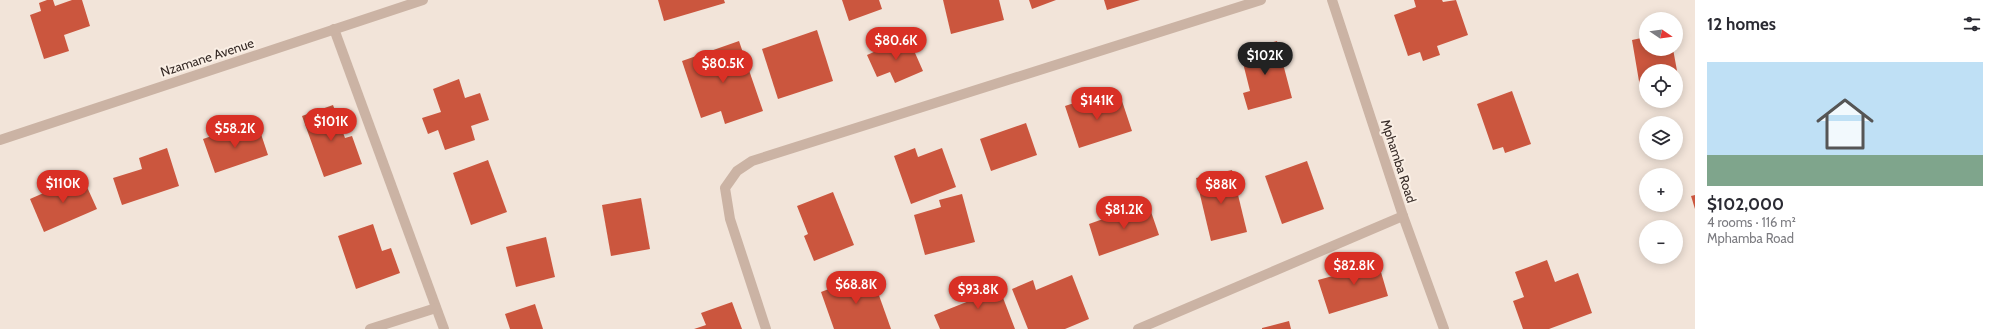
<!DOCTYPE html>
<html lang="en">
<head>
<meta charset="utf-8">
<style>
	:root { --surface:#fff; --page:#f7f7f7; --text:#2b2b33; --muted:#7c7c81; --line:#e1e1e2; --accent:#d93025 }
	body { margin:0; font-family:Cabin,sans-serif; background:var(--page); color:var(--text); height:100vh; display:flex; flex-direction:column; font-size:15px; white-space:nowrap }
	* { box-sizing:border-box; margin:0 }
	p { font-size:13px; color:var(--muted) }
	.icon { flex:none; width:22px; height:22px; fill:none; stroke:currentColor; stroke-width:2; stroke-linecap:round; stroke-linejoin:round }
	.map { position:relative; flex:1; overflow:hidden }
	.details { display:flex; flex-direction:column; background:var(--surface); width:300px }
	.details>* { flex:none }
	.needle { width:26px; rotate:103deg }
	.fabs { position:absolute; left:1639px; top:12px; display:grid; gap:8px }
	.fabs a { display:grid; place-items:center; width:44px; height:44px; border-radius:50%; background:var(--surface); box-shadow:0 2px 10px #0003; font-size:20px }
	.price { position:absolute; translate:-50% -34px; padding:0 9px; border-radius:14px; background:var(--accent); color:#fff; font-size:13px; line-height:26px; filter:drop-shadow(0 1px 2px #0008) }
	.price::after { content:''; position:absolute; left:50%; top:24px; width:12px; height:9px; margin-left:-6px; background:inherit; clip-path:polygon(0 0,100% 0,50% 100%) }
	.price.current { background:#222; color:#fff }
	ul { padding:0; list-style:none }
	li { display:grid; align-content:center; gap:8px; height:212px; padding:0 12px }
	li+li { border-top:1px solid var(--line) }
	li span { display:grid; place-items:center; height:124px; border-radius:0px; color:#555 }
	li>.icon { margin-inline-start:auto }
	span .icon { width:72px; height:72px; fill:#fffc; stroke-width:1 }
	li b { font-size:17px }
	h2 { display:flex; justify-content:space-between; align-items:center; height:48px; padding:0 12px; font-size:17px }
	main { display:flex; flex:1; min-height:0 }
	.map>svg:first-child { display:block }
</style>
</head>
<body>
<main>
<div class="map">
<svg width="1695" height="329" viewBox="0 0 1695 329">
	<rect width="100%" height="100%" fill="#f2e4d9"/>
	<g fill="#cb563e">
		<path d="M47 0H53L55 6 72 0H82L90 26 64 35 69 51 44 59 30 15 41 11 39 3Z"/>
		<path d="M658 0H724L725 3 664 21Z"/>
		<path d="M842 0H879L882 9 849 21Z"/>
		<path d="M943 0H999L1004 20 951 34Z"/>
		<path d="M1029 0H1056L1032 9Z"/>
		<path d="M1104 0H1140L1107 10Z"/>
		<path d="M1414 0H1442L1443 2 1456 0 1468 35 1437 46 1440 55 1423 61 1420 52 1408 56 1394 15 1416 7Z"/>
		<path d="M817 30 833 81 778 99 762 49Z"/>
		<path d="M908 37 923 71 895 83 890 72 877 77 867 55Z"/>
		<path d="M1646 37V49H1673L1680 87H1676V71H1646V92L1641 93 1632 40Z"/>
		<path d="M739 41 763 111 725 124 721 111 701 118 682 61Z"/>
		<path d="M1277 41 1292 98 1248 110 1243 93 1250 91 1240 51Z"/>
		<path d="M459 79 465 98 480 93 489 120 471 126 475 140 445 150 438 130 428 134 422 118 441 112 433 89Z"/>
		<path d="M1512 91 1531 144 1505 153 1503 147 1493 150 1477 104Z"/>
		<path d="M1095 96 1098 106 1121 98 1132 131 1079 148 1065 106Z"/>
		<path d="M333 105 345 138 352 136 362 164 324 177 302 116Z"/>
		<path d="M1026 123 1037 155 991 171 980 139Z"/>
		<path d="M259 128 268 155 215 173 203 139 232 129 235 137Z"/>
		<path d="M167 148 179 186 122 205 113 178 142 169 139 158Z"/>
		<path d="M915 148 918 157 942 148 956 187 911 204 894 156Z"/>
		<path d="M488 160 507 212 471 225 453 173Z"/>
		<path d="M1307 161 1324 209 1282 224 1265 176Z"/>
		<path d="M1232 170 1247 232 1211 241 1196 178Z"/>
		<path d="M82 176 97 209 44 232 30 199Z"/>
		<path d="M833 192 854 245 814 261 804 236 808 234 797 206Z"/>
		<path d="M962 194 975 242 925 255 914 215 941 207 939 200Z"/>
		<path d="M1695 195V209L1691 196Z"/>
		<path d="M641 198 650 249 611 256 602 205Z"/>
		<path d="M1148 203 1159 235 1099 256 1089 224Z"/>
		<path d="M373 224 382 251 391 248 400 273 356 289 338 236Z"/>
		<path d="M546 237 555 277 516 287 506 247Z"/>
		<path d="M1376 255 1388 296 1329 314 1318 280 1351 271 1348 263Z"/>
		<path d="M1547 260 1555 282 1578 273 1592 313 1549 329H1523L1513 301 1524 297 1515 272Z"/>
		<path d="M871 273 891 329H834L821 292Z"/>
		<path d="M1072 275 1089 319 1065 329H1028L1012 289 1033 280 1036 290Z"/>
		<path d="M995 277 1015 329H940L934 315 969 301 964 290Z"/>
		<path d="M732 302 742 329H694L706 325 701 313Z"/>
		<path d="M535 304 543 329H510L505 314Z"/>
		<path d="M1289 321 1291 329H1262V328Z"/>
	</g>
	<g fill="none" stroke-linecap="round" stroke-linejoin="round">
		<g stroke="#cbb3a4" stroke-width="10">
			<path d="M1332 0 1403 216 1444 329"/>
			<path d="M334 29 444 329"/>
			<path d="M370 329 436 308"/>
			<path d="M766 329 730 219 725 188 737 171 752 161 1261 0"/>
			<path d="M1138 329 1403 216"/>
		</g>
		<path stroke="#cbb3a4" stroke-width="10" d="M0 140 423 0"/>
	</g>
	<g text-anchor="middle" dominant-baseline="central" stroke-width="4" stroke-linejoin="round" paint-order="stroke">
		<g font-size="13" fill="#362a26" stroke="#faefe5">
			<text transform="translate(207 57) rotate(-18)">Nzamane Avenue</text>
			<text transform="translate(1399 161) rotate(72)">Mphamba Road</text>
		</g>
	</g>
</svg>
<div class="fabs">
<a><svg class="needle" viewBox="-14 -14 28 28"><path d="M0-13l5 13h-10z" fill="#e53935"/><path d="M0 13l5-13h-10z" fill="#7c7c81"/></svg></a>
<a><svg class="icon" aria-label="locate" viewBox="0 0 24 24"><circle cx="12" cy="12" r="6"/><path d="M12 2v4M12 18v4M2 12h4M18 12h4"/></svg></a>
<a><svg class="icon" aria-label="layers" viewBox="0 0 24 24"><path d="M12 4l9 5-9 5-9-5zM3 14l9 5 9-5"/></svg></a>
<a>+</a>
<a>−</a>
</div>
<b class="price" style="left:896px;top:61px">$80.6K</b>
<b class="price current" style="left:1265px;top:76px">$102K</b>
<b class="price" style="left:723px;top:84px">$80.5K</b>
<b class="price" style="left:1097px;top:121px">$141K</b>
<b class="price" style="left:331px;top:142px">$101K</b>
<b class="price" style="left:235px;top:149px">$58.2K</b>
<b class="price" style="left:63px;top:204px">$110K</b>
<b class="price" style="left:1221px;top:205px">$88K</b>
<b class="price" style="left:1124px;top:230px">$81.2K</b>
<b class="price" style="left:1354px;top:286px">$82.8K</b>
<b class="price" style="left:856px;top:305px">$68.8K</b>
<b class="price" style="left:978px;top:310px">$93.8K</b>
</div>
<section class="details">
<h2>12 homes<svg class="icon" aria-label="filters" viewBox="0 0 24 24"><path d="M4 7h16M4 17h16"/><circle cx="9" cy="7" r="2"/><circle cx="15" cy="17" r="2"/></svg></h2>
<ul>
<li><span style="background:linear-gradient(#bfe0f5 75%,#7fa58c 0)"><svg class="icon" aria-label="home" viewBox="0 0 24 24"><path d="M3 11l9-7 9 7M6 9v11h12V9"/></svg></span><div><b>$102,000</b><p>4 rooms · 116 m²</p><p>Mphamba Road</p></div></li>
</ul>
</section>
</main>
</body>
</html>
